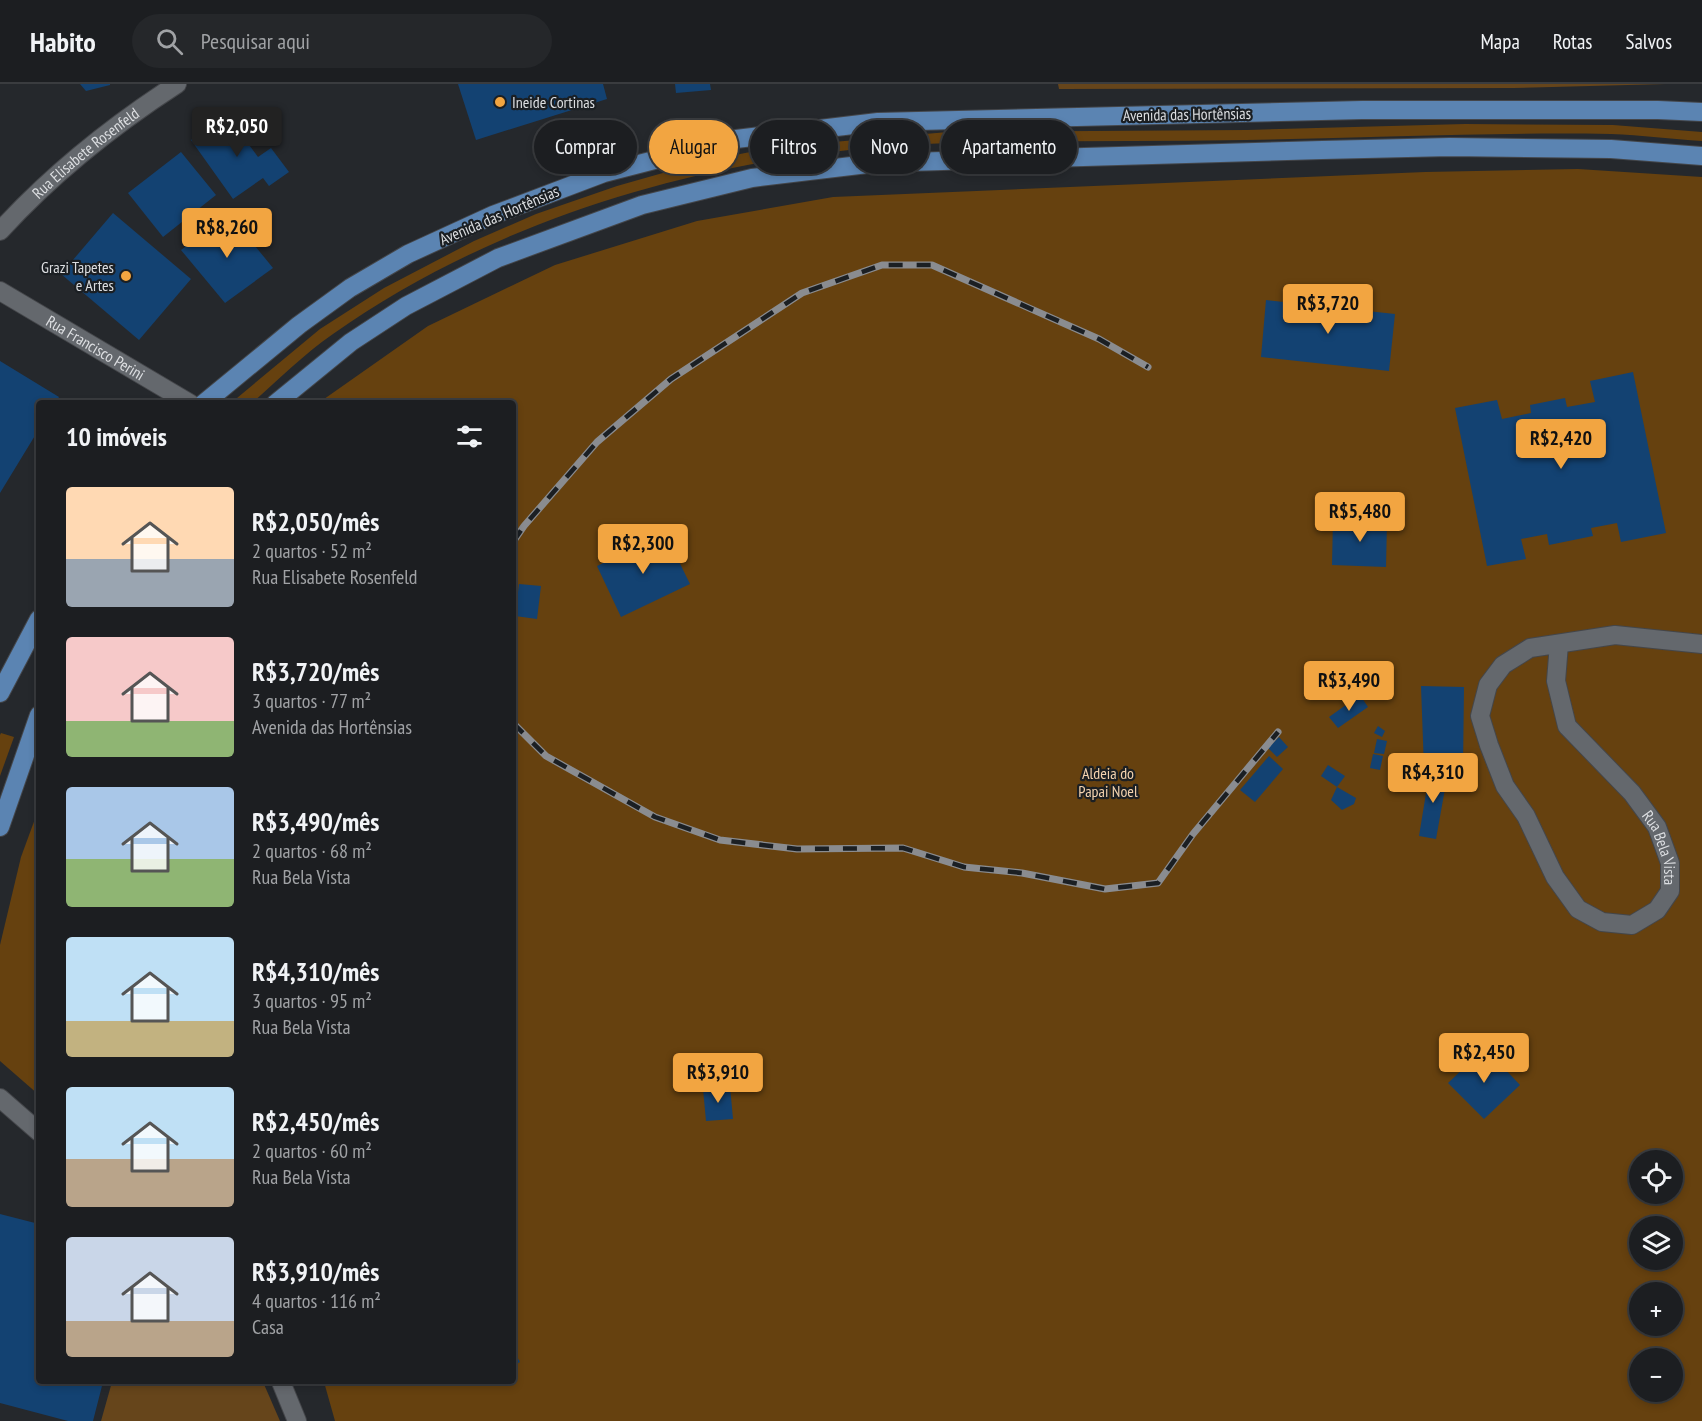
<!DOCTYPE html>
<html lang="pt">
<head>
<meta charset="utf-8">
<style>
	:root { --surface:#1c1e21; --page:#25272a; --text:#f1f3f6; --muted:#a0a2a5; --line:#3a3c3f; --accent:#f2a541 }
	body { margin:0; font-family:"PT Sans Narrow",sans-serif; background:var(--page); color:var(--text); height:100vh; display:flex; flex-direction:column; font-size:22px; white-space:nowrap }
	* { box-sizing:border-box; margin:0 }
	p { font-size:20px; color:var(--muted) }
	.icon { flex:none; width:33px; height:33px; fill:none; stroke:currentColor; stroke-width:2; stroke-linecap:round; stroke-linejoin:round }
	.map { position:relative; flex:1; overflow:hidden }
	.side { position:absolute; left:36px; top:316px; width:480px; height:984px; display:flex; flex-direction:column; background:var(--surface); border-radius:6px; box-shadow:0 3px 9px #0003,0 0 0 2px var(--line) }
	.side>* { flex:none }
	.guide { position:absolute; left:534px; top:36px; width:570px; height:54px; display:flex; gap:12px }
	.fabs { position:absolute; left:1629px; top:1066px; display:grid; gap:12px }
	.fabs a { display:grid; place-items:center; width:54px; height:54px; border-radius:50%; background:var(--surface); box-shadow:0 3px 9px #0003,0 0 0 2px var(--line); font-size:30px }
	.price { position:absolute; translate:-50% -51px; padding:0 14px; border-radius:6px; background:var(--accent); color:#111; font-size:20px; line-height:39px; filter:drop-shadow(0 2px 3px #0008) }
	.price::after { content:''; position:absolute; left:50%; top:36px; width:18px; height:14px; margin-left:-9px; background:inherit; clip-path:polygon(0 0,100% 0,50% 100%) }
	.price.on { background:#222; color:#fff }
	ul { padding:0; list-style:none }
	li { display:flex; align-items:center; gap:18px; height:150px; padding:0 30px }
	li span { display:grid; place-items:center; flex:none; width:168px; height:120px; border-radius:6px; color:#555 }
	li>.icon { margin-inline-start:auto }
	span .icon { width:72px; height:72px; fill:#fffc; stroke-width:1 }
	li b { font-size:26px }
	h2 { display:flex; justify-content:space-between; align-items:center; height:72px; padding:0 30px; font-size:26px }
	.tag { padding:0 21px; border-radius:27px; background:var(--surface); box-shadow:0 3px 9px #0003,0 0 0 2px var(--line); font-size:21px; line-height:54px }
	.tag.on { background:var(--accent); color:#111 }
	header { display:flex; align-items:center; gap:36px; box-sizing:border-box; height:84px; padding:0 30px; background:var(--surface); border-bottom:2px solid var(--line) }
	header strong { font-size:28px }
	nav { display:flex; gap:33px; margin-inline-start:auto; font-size:21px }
	.search { width:420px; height:54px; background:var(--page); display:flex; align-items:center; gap:15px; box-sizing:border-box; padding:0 21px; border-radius:33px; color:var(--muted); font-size:22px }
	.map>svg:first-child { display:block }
</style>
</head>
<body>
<header>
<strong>Habito</strong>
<div class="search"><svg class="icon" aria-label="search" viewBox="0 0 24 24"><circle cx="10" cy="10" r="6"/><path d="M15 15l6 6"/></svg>Pesquisar aqui</div>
<nav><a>Mapa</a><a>Rotas</a><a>Salvos</a></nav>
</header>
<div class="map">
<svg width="1702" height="1337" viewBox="0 0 1702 1337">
	<rect width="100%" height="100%" fill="#25282c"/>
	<g fill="#66410f" fill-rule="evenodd">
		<path d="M1465 40 1613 41 1702 48V57C1672 55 1641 51 1611 50 1489 48 1368 54 1246 56 1147 58 1048 56 949 59 733 66 511 125 333 250 304 270 278 296 252 319H235L237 314 320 245 384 204 474 157 536 130 617 102 705 77 776 63 948 48 1247 46Z"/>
		<path d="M1578 85 1702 93V1337H335L324 1298H513V320H317L428 242 555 181 697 137 833 113 1425 88ZM1640 1077H1672V1110H1640ZM1640 1143H1672V1176H1640ZM1640 1209H1672V1242H1640ZM1640 1275H1672V1308H1640Z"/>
		<path d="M1 649 14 653 0 692V651Z"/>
		<path d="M39 724V1011L0 977V861L21 773Z"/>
	</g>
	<g fill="#66451b">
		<path d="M1058 0H1666L1513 4 1059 5Z"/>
		<path d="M112 1298H263L280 1337H101Z"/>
	</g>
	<g fill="#134272">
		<path d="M80 0H110V1L86 7Z"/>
		<path d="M458 0H603L607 15 476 56Z"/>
		<path d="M675 0H710L711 6 676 9Z"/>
		<path d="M227 31 258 73 271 64 289 88 269 102 263 94 233 115 191 56Z"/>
		<path d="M181 68 216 111 163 153 128 109Z"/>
		<path d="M113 129 191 195 139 256 61 190Z"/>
		<path d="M229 130 273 184 225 219 181 166Z"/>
		<path d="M1266 216 1395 230 1389 287 1261 273Z"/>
		<path d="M0 277 59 313 55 320H39V345L0 409Z"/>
		<path d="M1633 288 1666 449 1621 458 1617 439 1591 444 1593 452 1549 461 1547 450 1521 455 1526 475 1487 482 1455 324 1497 316 1502 335 1531 329 1530 321 1565 314 1567 323 1595 318 1590 297Z"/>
		<path d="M1333 435 1387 437 1386 483 1332 481Z"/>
		<path d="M665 449 690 500 621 533 597 482Z"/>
		<path d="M519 500 541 502 537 535 515 532Z"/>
		<path d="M1421 602 1464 603 1463 684H1424Z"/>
		<path d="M1360 611 1368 623 1338 644 1329 633Z"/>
		<path d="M1378 642 1385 647 1382 653 1374 649Z"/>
		<path d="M1279 653 1288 663 1277 673 1268 664Z"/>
		<path d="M1377 655 1387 657 1384 670 1374 669Z"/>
		<path d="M1373 670 1383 672 1380 686 1370 684Z"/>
		<path d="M1269 672 1283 685 1255 718 1240 706Z"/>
		<path d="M1328 681 1345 692 1337 703 1321 692Z"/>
		<path d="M1430 685 1448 688 1436 755 1419 752Z"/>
		<path d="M1337 703 1356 714 1354 720 1342 726 1331 716Z"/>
		<path d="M1485 964 1520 1001 1484 1035 1448 999Z"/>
		<path d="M730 1002 733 1035 706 1037 703 1005Z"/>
		<path d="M0 1130 39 1140V1298H103L93 1337H68L0 1319Z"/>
		<path d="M513 1266 520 1278 513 1282Z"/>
	</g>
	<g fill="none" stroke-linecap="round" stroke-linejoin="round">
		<defs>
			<g id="minor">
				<path id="s1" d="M0 147C52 90 112 42 177 0"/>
				<path id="s2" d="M0 207 191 320"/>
				<path id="s3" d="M1559 560 1556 597 1567 642 1632 709 1657 743 1670 779V807L1657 826 1632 841 1602 838 1578 825 1555 793 1526 732 1505 702 1489 661 1480 632 1488 601 1503 581 1530 564 1615 551 1702 560"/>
				<path d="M0 1014 39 1048"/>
				<path d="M281 1298 297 1337"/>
			</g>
			<g id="major">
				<path d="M203 320 299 241 350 204 408 170 493 131 604 89 736 55 878 38 1362 26H1658L1702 28"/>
				<path d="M275 320 351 258 406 222 498 174 642 121 752 94 876 79 1322 66 1450 63 1611 65 1702 72"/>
				<path d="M0 609 39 535"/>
				<path d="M0 743 39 631"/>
			</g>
		</defs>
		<use href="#minor" stroke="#44464a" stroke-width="20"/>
		<use href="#major" stroke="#44464a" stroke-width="20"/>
		<use href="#minor" stroke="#64686d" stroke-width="18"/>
		<use href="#major" stroke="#5b84b2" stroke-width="18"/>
		<defs>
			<g id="rail">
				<path d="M513 458 524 442 597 358 671 295 802 209 882 181H932L1099 255 1148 283"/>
				<path d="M513 639 546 672 655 733 720 756 797 765 903 764 964 783 1022 789 1105 805 1158 799 1193 750 1278 648"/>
			</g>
		</defs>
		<use href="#rail" stroke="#8a8c90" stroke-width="7"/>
		<use href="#rail" stroke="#1b1f23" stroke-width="4.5" stroke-dasharray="14" stroke-linecap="butt"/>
	</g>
	<g fill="#f2a541" stroke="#1b1f23" stroke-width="2">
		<circle cx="500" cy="18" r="6"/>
		<circle cx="126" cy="192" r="6"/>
	</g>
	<g text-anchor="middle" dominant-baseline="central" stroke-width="4.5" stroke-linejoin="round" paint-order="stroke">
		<g font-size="16" fill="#dcdee1" stroke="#1b1f23" text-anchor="start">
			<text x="512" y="18">Ineide Cortinas</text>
			<text x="114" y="183" text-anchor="end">Grazi Tapetes<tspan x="114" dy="18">e Artes</tspan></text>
		</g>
		<g font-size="16" fill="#dcdee1" stroke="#1b1f23">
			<text transform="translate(1187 30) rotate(-1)">Avenida das Hortênsias</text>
			<text stroke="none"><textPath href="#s1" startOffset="116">Rua Elisabete Rosenfeld</textPath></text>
			<text transform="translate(499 131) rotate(-23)">Avenida das Hortênsias</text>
			<text stroke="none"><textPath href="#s2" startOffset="111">Rua Francisco Perini</textPath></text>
			<text stroke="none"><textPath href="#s3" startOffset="240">Rua Bela Vista</textPath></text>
		</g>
		<g font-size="16" fill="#f3d2ae" stroke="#1b1f23">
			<text x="1108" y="689">Aldeia do<tspan x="1108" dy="18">Papai Noel</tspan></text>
		</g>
	</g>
</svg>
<div class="fabs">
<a><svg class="icon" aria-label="locate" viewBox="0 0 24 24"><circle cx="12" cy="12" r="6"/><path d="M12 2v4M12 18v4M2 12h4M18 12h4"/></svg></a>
<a><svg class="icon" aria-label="layers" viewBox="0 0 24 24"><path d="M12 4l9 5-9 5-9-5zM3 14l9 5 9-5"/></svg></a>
<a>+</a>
<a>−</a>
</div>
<b class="price on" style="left:237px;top:74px">R$2,050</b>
<b class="price" style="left:227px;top:175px">R$8,260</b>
<b class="price" style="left:1328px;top:251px">R$3,720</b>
<b class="price" style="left:1561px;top:386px">R$2,420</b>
<b class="price" style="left:1360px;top:459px">R$5,480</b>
<b class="price" style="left:643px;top:491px">R$2,300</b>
<b class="price" style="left:1349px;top:628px">R$3,490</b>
<b class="price" style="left:1433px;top:720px">R$4,310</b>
<b class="price" style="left:1484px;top:1000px">R$2,450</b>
<b class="price" style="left:718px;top:1020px">R$3,910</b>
<div class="guide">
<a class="tag">Comprar</a>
<a class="tag on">Alugar</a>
<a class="tag">Filtros</a>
<a class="tag">Novo</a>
<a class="tag">Apartamento</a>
</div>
<section class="side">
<h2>10 imóveis<svg class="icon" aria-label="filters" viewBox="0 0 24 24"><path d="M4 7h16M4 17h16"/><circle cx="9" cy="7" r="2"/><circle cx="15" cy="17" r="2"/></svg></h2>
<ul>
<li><span style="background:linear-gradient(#ffd9b3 60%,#9aa5b1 0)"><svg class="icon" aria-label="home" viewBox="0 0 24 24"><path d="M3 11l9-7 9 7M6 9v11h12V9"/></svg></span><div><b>R$2,050/mês</b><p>2 quartos · 52 m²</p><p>Rua Elisabete Rosenfeld</p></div></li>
<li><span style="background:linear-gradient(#f6c9c9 70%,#8fb573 0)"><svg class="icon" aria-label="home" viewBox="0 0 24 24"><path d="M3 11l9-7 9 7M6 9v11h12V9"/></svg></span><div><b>R$3,720/mês</b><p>3 quartos · 77 m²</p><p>Avenida das Hortênsias</p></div></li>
<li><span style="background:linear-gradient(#a9c7e8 60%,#8fb573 0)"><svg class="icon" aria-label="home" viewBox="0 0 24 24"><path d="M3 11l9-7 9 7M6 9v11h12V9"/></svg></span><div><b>R$3,490/mês</b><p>2 quartos · 68 m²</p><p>Rua Bela Vista</p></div></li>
<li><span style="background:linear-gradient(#bfe0f5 70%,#c2b280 0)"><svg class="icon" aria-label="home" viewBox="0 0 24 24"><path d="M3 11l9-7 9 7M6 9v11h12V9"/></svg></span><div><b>R$4,310/mês</b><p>3 quartos · 95 m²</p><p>Rua Bela Vista</p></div></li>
<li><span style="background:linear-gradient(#bfe0f5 60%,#b9a48a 0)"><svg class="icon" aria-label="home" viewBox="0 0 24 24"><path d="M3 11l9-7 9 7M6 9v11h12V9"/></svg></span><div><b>R$2,450/mês</b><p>2 quartos · 60 m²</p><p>Rua Bela Vista</p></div></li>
<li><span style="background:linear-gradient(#c9d6e8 70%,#b9a48a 0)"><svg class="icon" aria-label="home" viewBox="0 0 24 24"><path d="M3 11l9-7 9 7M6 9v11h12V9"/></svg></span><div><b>R$3,910/mês</b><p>4 quartos · 116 m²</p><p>Casa</p></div></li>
</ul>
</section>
</div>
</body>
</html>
